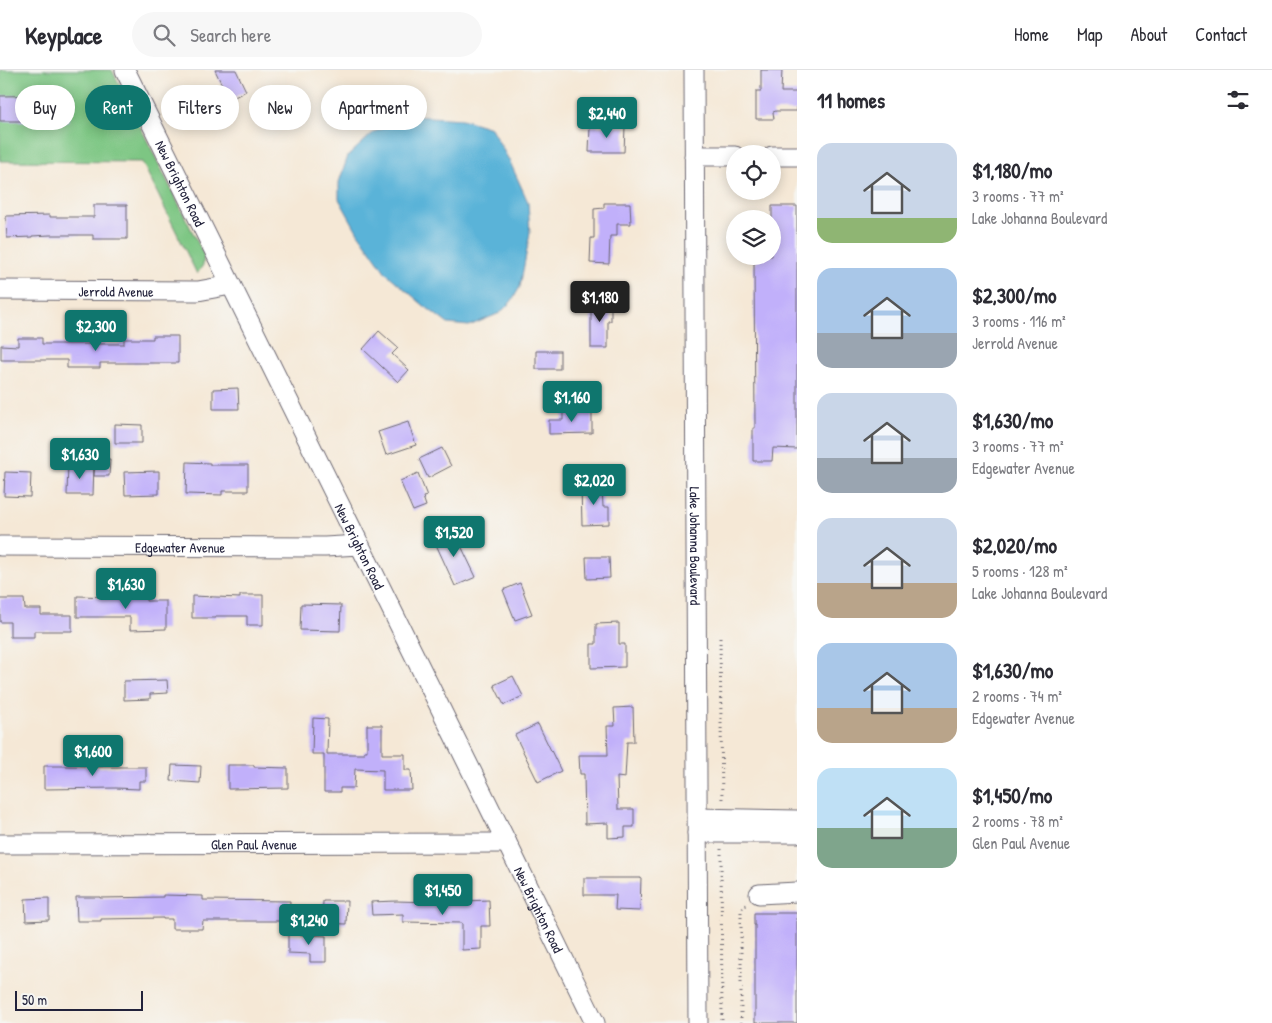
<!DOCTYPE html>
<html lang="en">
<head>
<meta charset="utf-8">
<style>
	:root { --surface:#fff; --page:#f7f7f7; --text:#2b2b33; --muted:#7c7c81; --line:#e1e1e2; --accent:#0f766e }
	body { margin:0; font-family:"Patrick Hand",sans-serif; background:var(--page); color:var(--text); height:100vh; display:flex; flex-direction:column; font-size:19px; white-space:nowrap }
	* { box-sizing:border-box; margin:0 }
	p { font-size:16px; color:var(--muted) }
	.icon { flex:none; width:28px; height:28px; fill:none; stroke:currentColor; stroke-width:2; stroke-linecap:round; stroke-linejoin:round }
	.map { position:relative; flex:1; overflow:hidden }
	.side { display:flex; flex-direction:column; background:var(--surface); width:475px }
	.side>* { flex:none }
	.hud { position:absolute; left:15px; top:15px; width:475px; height:45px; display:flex; gap:10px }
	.tools { position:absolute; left:726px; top:75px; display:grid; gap:10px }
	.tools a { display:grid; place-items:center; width:55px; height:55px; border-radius:50%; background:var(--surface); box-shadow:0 2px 12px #0003; font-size:25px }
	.scale { position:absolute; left:15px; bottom:12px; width:128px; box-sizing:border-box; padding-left:5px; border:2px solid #22223b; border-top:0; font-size:14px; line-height:18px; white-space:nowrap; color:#22223b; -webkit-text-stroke:4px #f6f6f2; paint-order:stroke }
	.price { position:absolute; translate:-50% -42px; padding:0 11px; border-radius:5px; background:var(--accent); color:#fff; font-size:16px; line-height:32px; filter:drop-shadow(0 1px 2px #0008) }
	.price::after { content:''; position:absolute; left:50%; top:30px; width:15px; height:11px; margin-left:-8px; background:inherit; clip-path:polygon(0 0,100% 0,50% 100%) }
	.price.on { background:#222; color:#fff }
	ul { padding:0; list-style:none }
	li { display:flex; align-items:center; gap:15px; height:125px; padding:0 20px }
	li span { display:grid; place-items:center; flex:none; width:140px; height:100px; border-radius:15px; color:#555 }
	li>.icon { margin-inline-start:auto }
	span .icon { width:60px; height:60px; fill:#fffc; stroke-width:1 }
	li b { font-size:21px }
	h2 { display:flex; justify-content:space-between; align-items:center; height:60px; padding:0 20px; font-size:21px }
	.pill { padding:0 18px; border-radius:22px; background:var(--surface); box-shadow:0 2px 12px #0003; font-size:18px; line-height:45px }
	.pill.on { background:var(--accent); color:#fff }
	header { display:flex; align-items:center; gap:30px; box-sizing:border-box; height:70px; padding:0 25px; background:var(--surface); border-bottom:1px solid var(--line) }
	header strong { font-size:24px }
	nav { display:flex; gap:28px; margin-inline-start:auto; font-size:18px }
	.search { width:350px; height:45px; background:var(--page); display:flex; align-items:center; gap:12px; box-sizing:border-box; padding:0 18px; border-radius:28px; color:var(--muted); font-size:19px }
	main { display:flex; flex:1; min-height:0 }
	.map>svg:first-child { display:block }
</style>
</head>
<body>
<header>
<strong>Keyplace</strong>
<div class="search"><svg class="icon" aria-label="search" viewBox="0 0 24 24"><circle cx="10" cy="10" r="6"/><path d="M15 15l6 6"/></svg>Search here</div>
<nav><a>Home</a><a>Map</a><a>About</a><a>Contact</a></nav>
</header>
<main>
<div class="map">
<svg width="797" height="953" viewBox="0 0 797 953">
	<rect width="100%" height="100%" fill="#f6f6f2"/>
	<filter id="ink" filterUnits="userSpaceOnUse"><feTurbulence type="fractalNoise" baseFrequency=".02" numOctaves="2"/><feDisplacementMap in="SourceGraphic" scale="10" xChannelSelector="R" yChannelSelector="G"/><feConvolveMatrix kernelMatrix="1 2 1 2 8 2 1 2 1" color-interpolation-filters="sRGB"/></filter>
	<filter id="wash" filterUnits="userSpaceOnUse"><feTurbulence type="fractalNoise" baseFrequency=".0096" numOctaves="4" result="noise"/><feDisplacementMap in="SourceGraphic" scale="20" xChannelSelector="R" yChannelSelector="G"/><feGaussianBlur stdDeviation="1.12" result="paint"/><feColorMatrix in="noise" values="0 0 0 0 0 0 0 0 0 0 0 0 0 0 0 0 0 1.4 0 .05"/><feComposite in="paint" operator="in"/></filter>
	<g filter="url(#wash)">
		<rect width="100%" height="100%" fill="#f5e8d6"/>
		<path fill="#7dc683" stroke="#50745f" d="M0 0H112L204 185 203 195 197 204 142 92 0 91Z"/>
		<path fill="#5ab3d8" stroke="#3e6a8a" d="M414 46 462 49 491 58 510 92 528 132 530 163 520 217 511 232 500 243 469 256 448 254 422 234 386 203 358 163 339 129V112L348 86 374 62Z"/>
		<g id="blocks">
			<g fill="#c1b0fa">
				<path d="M215 0H236L246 21 229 30Z"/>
				<path d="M761 0H782L781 22H797V41H776L773 42 774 49H756V21H761Z"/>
				<path d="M61 25V26L73 27 68 51H0V26Z"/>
				<path d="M587 34H600L601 49H588Z"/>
				<path d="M590 56 625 57 624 82H589Z"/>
				<path d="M604 133H630L631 154H617V166H610L609 194 590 193 591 168H594V139L604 138Z"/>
				<path d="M94 135H127V169H93V165H50L32 166V167L7 168 6 146 50 145V147H94Z"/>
				<path d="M772 136H797V379L773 378 772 391H753V358H755L754 193 757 192V186H772Z"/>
				<path d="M591 230H611V251H608V278H591Z"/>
				<path d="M379 261 398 278 392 284 409 300 398 312 363 279Z"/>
				<path d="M153 266H178V293H100V298H67V290H1V275L18 276V268H42V274H124V269H153Z"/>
				<rect x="536" y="281" width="24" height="18"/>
				<path d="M238 318 239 339H213V319Z"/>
				<path d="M563 341H592V363L549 364V350H563Z"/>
				<path d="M408 352 416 375 386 385 378 362Z"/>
				<path d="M115 354 142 355V373H115Z"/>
				<path d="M442 378 451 396 428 408 419 389Z"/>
				<path d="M95 389H110L109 406H94Z"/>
				<path d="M187 392 210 393V395H248V421H222V425L186 424Z"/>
				<path d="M68 394H94L93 425H67Z"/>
				<path d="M159 401V424L125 425 124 402Z"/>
				<path d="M5 402 31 403 30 427 4 426Z"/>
				<path d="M418 403 427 426 423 427 426 436 413 441 400 411Z"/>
				<path d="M581 416H602L603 437H609V454L582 455Z"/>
				<path d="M453 459 476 507 455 516 433 468Z"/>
				<path d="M586 487H609L610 508 587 509Z"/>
				<path d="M520 513 532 544 515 550 503 520Z"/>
				<path d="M146 524V531H166V559L130 560V547H77V526L116 527 115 525Z"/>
				<path d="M240 525H263V555H247V546H216V548H192V526L240 528Z"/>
				<path d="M0 529H24L25 539H41V545H72V561H34V567H10V552H0Z"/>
				<path d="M301 534 341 535 340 561 300 560Z"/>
				<path d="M619 553V574H625V597L591 598V574H596V554Z"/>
				<path d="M513 606 523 626 504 635 494 615Z"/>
				<path d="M167 610 168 623 150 624V629L124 630V611Z"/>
				<path d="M633 637 634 672H627L625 708 617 707 618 739H634V757H625V767L608 768V753L585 754 584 704H580L579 685H608L607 656H615L614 638Z"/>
				<path d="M313 648 328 649 327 684H364V681H367V655H382V684H405V700H411L412 720H383V700L355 699 354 718H340V722H324V684H312Z"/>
				<path d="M538 654 561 701 538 712 515 665Z"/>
				<path d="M172 695 201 696 200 713 171 711Z"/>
				<path d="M228 695H254V697L288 698V718L228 719Z"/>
				<path d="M44 696H97V697H146V711H139V719L116 718 44 719Z"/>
				<path d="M584 808H641L640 841 615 840 616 825H584Z"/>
				<path d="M163 825 203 826V830L290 831 289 851H203L202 859H172V849H163V848L101 849V851H77L76 827H100V828L163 827Z"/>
				<path d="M49 828V850L26 851 25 829Z"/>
				<path d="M489 830 490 856H481V879L462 880V853L403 852V844L372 845 371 832 396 831 465 833V831Z"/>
				<path d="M323 831H347L346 854 322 853Z"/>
				<path d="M754 843H797V953H755V855H754Z"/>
				<path d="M288 864 326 866V892H310V884L288 883Z"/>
			</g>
		</g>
	</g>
	<g filter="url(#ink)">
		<use href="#blocks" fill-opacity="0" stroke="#6c6771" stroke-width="1"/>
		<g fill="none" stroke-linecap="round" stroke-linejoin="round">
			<defs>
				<g id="minor">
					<path id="s1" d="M125 0 507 773 595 953"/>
					<path id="s2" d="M694 0 698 953"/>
					<path d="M694 86H735"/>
					<path d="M772 86H797"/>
					<path id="s3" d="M0 220 198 221 231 215"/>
					<path id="s4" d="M0 476 325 477 359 475"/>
					<path d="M697 748 797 750"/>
					<path d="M697 763H797"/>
					<path id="s5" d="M0 774 507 773"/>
					<path d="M759 824 797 822"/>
				</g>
			</defs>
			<use href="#minor" stroke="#6c6771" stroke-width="21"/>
			<g stroke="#6c6771" stroke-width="3" stroke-dasharray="1 4" stroke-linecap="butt">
				<path d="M720 568 722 732"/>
				<path d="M721 779 722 953"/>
				<path d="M741 953V840L743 836 748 835"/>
			</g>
			<use href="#minor" stroke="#fff" stroke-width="19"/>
		</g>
	</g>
	<g text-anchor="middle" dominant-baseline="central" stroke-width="4" stroke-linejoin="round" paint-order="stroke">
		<g font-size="14" fill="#22223b" stroke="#f6f6f2">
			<text stroke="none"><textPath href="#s1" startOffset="126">New Brighton Road</textPath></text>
			<text stroke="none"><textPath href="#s3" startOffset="116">Jerrold Avenue</textPath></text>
			<text stroke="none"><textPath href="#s1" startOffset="531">New Brighton Road</textPath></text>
			<text stroke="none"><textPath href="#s2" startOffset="476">Lake Johanna Boulevard</textPath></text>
			<text stroke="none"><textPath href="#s4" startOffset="180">Edgewater Avenue</textPath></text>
			<text stroke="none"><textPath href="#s5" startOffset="254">Glen Paul Avenue</textPath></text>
			<text stroke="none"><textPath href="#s1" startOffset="936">New Brighton Road</textPath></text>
		</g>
	</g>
</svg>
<div class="tools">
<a><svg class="icon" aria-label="locate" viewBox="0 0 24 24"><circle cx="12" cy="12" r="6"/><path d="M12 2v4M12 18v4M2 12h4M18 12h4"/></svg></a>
<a><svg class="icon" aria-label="layers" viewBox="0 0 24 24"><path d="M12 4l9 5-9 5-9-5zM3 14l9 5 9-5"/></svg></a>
</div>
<div class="scale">50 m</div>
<b class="price" style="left:607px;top:69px">$2,440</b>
<b class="price on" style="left:600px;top:253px">$1,180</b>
<b class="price" style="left:96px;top:282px">$2,300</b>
<b class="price" style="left:572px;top:353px">$1,160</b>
<b class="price" style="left:80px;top:410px">$1,630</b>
<b class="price" style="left:594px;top:436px">$2,020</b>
<b class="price" style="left:454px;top:488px">$1,520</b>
<b class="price" style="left:126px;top:540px">$1,630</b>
<b class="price" style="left:93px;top:707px">$1,600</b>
<b class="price" style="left:443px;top:846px">$1,450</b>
<b class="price" style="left:309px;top:876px">$1,240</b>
<div class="hud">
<a class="pill">Buy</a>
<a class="pill on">Rent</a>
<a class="pill">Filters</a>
<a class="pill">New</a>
<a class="pill">Apartment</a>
</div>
</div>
<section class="side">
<h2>11 homes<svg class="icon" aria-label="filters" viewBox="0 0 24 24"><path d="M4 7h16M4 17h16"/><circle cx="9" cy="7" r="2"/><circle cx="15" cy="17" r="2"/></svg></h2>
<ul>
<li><span style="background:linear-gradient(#c9d6e8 75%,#8fb573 0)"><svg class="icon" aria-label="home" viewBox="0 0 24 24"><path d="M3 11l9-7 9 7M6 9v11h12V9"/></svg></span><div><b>$1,180/mo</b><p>3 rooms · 77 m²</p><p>Lake Johanna Boulevard</p></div></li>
<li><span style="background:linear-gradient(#a9c7e8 65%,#9aa5b1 0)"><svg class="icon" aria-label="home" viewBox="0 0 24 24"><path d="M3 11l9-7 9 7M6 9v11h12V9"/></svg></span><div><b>$2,300/mo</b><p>3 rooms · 116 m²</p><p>Jerrold Avenue</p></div></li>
<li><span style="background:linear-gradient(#c9d6e8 65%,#9aa5b1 0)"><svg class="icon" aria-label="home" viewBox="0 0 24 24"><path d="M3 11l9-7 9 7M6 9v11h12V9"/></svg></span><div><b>$1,630/mo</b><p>3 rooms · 77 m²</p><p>Edgewater Avenue</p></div></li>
<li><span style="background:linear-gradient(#c9d6e8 65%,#b9a48a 0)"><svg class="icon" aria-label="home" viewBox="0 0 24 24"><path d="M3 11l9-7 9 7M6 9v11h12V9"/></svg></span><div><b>$2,020/mo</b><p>5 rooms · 128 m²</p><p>Lake Johanna Boulevard</p></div></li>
<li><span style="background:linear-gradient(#a9c7e8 65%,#b9a48a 0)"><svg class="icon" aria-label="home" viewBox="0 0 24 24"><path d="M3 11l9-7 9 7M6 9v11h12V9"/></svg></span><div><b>$1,630/mo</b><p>2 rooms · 74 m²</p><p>Edgewater Avenue</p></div></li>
<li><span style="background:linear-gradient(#bfe0f5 60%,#7fa58c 0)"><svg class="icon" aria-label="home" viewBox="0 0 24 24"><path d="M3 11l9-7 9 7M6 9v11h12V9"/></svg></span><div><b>$1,450/mo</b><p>2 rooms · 78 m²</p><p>Glen Paul Avenue</p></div></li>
</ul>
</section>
</main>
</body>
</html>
